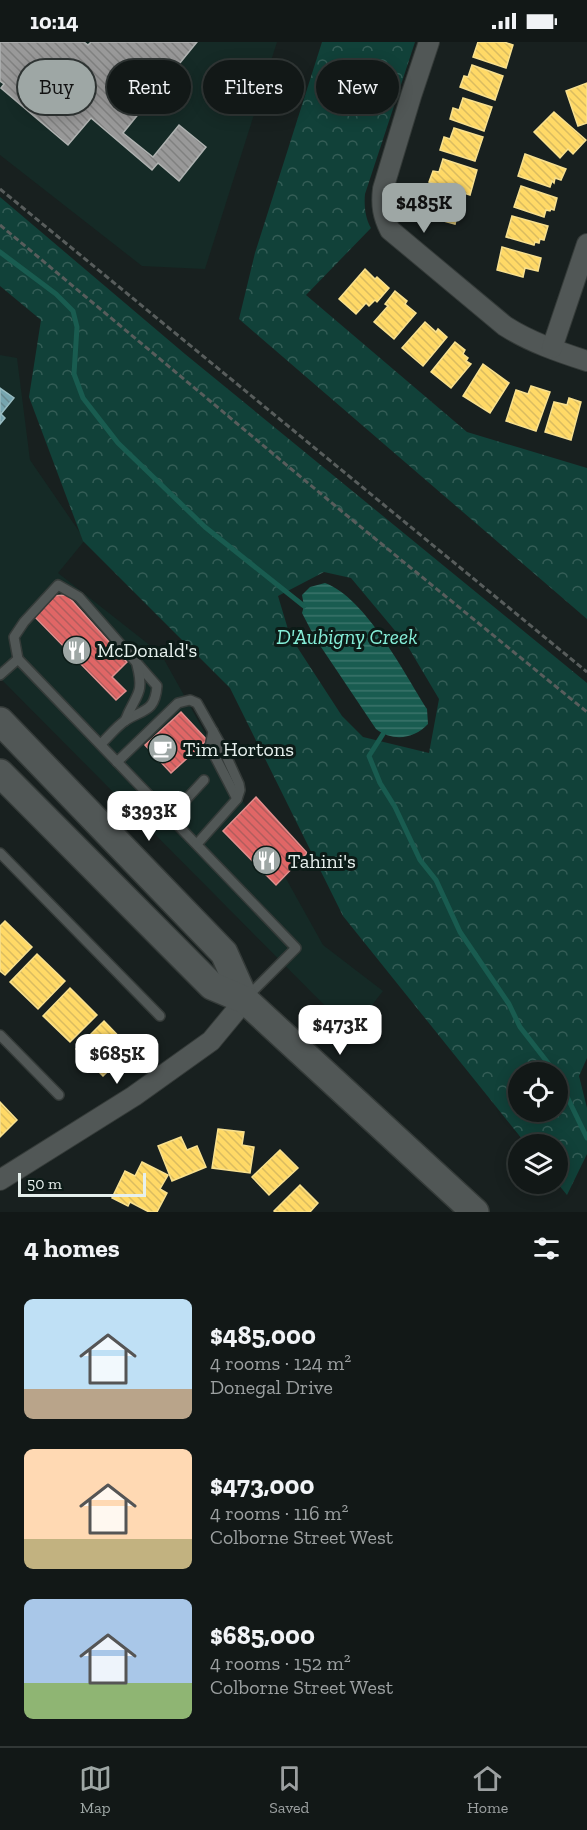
<!DOCTYPE html>
<html lang="en">
<head>
<meta charset="utf-8">
<style>
	:root { --surface:#121817; --page:#1f2524; --text:#f1f3f6; --muted:#9ca0a1; --line:#313736; --accent:#9ea7a5 }
	body { margin:0; font-family:"Zilla Slab",serif; background:var(--page); color:var(--text); height:100vh; display:flex; flex-direction:column; font-size:22px; white-space:nowrap }
	* { box-sizing:border-box; margin:0 }
	p { font-size:20px; color:var(--muted) }
	.icon { flex:none; width:33px; height:33px; fill:none; stroke:currentColor; stroke-width:2; stroke-linecap:round; stroke-linejoin:round }
	.map { position:relative; height:1170px; overflow:hidden }
	.panel { display:flex; flex-direction:column; background:var(--surface); flex:1 }
	.panel>* { flex:none }
	.hud { position:absolute; left:18px; top:18px; width:552px; height:54px; display:flex; gap:12px }
	.fabs { position:absolute; left:508px; top:1020px; display:grid; gap:12px }
	.fabs a { display:grid; place-items:center; width:60px; height:60px; border-radius:50%; background:var(--surface); box-shadow:0 3px 15px #0003,0 0 0 2px var(--line); font-size:30px }
	.scale { position:absolute; left:18px; bottom:15px; width:128px; box-sizing:border-box; padding-left:6px; border:3px solid #e6f0ed; border-top:0; font-size:16px; line-height:21px; white-space:nowrap; color:#e6f0ed; -webkit-text-stroke:4px #0c1b17; paint-order:stroke }
	.price { position:absolute; translate:-50% -51px; padding:0 14px; border-radius:12px; background:#fff; color:#222; font-size:20px; line-height:39px; filter:drop-shadow(0 2px 3px #0008) }
	.price::after { content:''; position:absolute; left:50%; top:36px; width:18px; height:14px; margin-left:-9px; background:inherit; clip-path:polygon(0 0,100% 0,50% 100%) }
	.price.on { background:var(--accent); color:#111 }
	ul { padding:0; list-style:none }
	li { display:flex; align-items:center; gap:18px; height:150px; padding:0 24px }
	li span { display:grid; place-items:center; flex:none; width:168px; height:120px; border-radius:9px; color:#555 }
	li>.icon { margin-inline-start:auto }
	span .icon { width:72px; height:72px; fill:#fffc; stroke-width:1 }
	li b { font-size:26px }
	h2 { display:flex; justify-content:space-between; align-items:center; height:72px; padding:0 24px; font-size:26px }
	.tag { padding:0 21px; border-radius:27px; background:var(--surface); box-shadow:0 3px 15px #0003,0 0 0 2px var(--line); font-size:21px; line-height:54px }
	.tag.on { background:var(--accent); color:#111 }
	.status { display:flex; justify-content:space-between; align-items:center; height:42px; padding:0 30px; background:var(--surface); direction:ltr }
	.status svg { height:16px; fill:currentColor }
	.menu { display:flex; justify-content:space-around; align-items:center; height:84px; border-top:2px solid var(--line); background:var(--surface); font-size:16px; color:var(--muted) }
	.menu a { display:grid; justify-items:center; gap:3px }
	.menu .on { color:var(--accent) }
	.map>svg:first-child { display:block }
</style>
</head>
<body>
<div class="status"><b>10:14</b><svg viewBox="0 0 49 12"><path d="M0 12V9h3v3zM5 12V6h3v6zM10 12V3h3v9zM15 12V0h3v12zM26 1h20v11H26zM47 4h2v5h-2z"/></svg></div>
<div class="map">
<svg width="587" height="1170" viewBox="0 0 587 1170">
	<defs>
		<pattern id="forest-crowns" width="20" height="18" patternUnits="userSpaceOnUse" patternTransform="scale(1.5)"><rect width="20" height="18" fill="#114139"/><path d="M2 6a3 3 0 1 1 6 0M12 15a3 3 0 1 1 6 0" fill="none" stroke="#345d56"/></pattern>
		<pattern id="water-rules" width="6" height="5" patternUnits="userSpaceOnUse" patternTransform="scale(1.5)"><rect width="6" height="5" fill="#195c50"/><path d="M0 2.5h6" fill="none" stroke="#3a746a"/></pattern>
		<pattern id="homes-back-hatch" width="6" height="6" patternUnits="userSpaceOnUse" patternTransform="scale(1.5)"><rect width="6" height="6" fill="#ffd966"/><path d="M-1 5l2 2M0 0l6 6M5-1l2 2" fill="none" stroke="#dabc60"/></pattern>
		<pattern id="shops-back-hatch" width="6" height="6" patternUnits="userSpaceOnUse" patternTransform="scale(1.5)"><rect width="6" height="6" fill="#e06666"/><path d="M-1 5l2 2M0 0l6 6M5-1l2 2" fill="none" stroke="#b25d5d"/></pattern>
		<pattern id="public-back-hatch" width="6" height="6" patternUnits="userSpaceOnUse" patternTransform="scale(1.5)"><rect width="6" height="6" fill="#76a5af"/><path d="M-1 5l2 2M0 0l6 6M5-1l2 2" fill="none" stroke="#678990"/></pattern>
		<pattern id="industry-back-hatch" width="6" height="6" patternUnits="userSpaceOnUse" patternTransform="scale(1.5)"><rect width="6" height="6" fill="#999"/><path d="M-1 5l2 2M0 0l6 6M5-1l2 2" fill="none" stroke="#808180"/></pattern>
	</defs>
	<rect width="100%" height="100%" fill="#18201f"/>
	<g fill="#152a26">
		<path d="M0 0H277L205 227 142 224 0 113Z"/>
		<path d="M0 313 17 316 30 418 85 498 58 531 161 612 323 903 383 949 351 990 0 636Z"/>
	</g>
	<g fill="url(#forest-crowns)" fill-rule="evenodd">
		<path d="M322 0H415L365 152C364 163 365 176 371 186L306 253 467 390 587 426V577L239 277 255 211Z"/>
		<path d="M0 155 185 312 587 641V1016L579 1034 587 1066V1112L567 1153 558 1142V1102H526L343 874 230 646 83 499 29 355 41 278 0 244ZM324 530 351 536 407 603 439 657 429 711 363 695 342 674 290 594 278 554ZM558 1030V1070H519V1030Z"/>
	</g>
	<path fill="url(#water-rules)" d="M325 541C366 556 404 631 427 667L428 682C414 697 393 700 376 687L315 596 302 571 304 564 302 553 310 545Z"/>
	<g fill="url(#homes-back-hatch)" stroke="#f8e08e" stroke-width="1.5">
		<path d="M478 0H504L513 3 506 26 473 15Z"/>
		<path d="M472 23 503 34 495 58 460 45 464 34 468 35Z"/>
		<path d="M587 41V81L578 84 566 49Z"/>
		<path d="M463 56 492 65 484 89 450 77 453 66 459 68Z"/>
		<path d="M554 70 586 98 573 112 568 107 560 116 534 90Z"/>
		<path d="M454 86 483 95 475 119 440 108 444 95 450 97Z"/>
		<path d="M525 112 566 127 561 138 555 136 554 141 552 139 550 145 518 134Z"/>
		<path d="M443 117 477 128 470 153 429 140 433 129 439 130Z"/>
		<path d="M521 144 557 156 554 168 551 167 550 169 546 168 544 175 514 165Z"/>
		<path d="M427 149 461 158 455 182 425 174 430 157 425 155Z"/>
		<path d="M512 174 548 184 544 198 540 197 539 201 535 200 534 203 506 195Z"/>
		<path d="M502 205 541 216 538 229 525 226 523 235 497 228Z"/>
		<path d="M365 227 375 237 377 235 389 246 377 260 375 258 369 264 366 261 356 272 339 257Z"/>
		<path d="M395 249 407 259 405 262 416 271 394 297 374 280 388 264 385 262Z"/>
		<path d="M425 280 436 290 438 287 447 295 423 324 402 306Z"/>
		<path d="M455 300 465 308 463 312 468 316 466 319 471 322 451 346 431 330Z"/>
		<path d="M483 322 509 341 490 371 463 354Z"/>
		<path d="M531 344 550 350 536 389 506 379 516 348 528 352Z"/>
		<path d="M569 356 581 360 571 398 545 390 554 360 567 363Z"/>
		<path d="M5 879 32 905 5 933 0 929V884Z"/>
		<path d="M37 912 65 939 38 967 10 940Z"/>
		<path d="M70 946 97 973 70 1000 43 974Z"/>
		<path d="M104 979 131 1007 103 1034 76 1007Z"/>
		<path d="M0 1060 17 1078 0 1095Z"/>
		<path d="M218 1087 244 1090 242 1103 254 1105 250 1131 212 1126Z"/>
		<path d="M181 1095 187 1108 197 1104 206 1125 172 1139 158 1104Z"/>
		<path d="M280 1108 298 1126 269 1153 252 1135Z"/>
		<path d="M142 1120 168 1133 160 1147 167 1151 157 1170H149L130 1160 128 1164 112 1156 125 1129 135 1134Z"/>
		<path d="M300 1143 318 1161 310 1170H275L274 1169Z"/>
	</g>
	<g fill="url(#shops-back-hatch)" stroke="#e28f8e" stroke-width="1.5">
		<path d="M67 553 127 620 112 635 126 649 116 658 33 573 50 554Z"/>
		<path d="M181 670 207 698 171 731 145 703Z"/>
		<path d="M256 755 307 811 276 843 223 789Z"/>
	</g>
	<path fill="url(#public-back-hatch)" stroke="#98bcc2" stroke-width="1.5" d="M0 346 14 356 1 372 5 376 0 382Z"/>
	<path fill="url(#industry-back-hatch)" stroke="#b0b3b2" stroke-width="1.5" d="M0 0H84L88 3 91 0H197L123 91 153 115 179 83 206 105 179 139 158 121 152 128 91 76 68 103 1 46 4 42 0 39Z"/>
	<g fill="none" stroke-linecap="round" stroke-linejoin="round">
		<g stroke="#195c50" stroke-width="5">
			<path d="M0 210 56 252 73 269 77 285 74 332 83 356 118 401 205 485 304 564"/>
			<path d="M383 692 369 714 380 741 395 765 420 818 436 838 460 890 509 962 520 985 555 1030"/>
			<path d="M558 1036 587 1096"/>
		</g>
		<defs>
			<g id="service">
				<path d="M18 617 14 595 24 580 58 543 79 555 157 644C155 669 145 667 126 678 117 684 109 694 101 702"/>
				<path d="M0 633 18 617 296 906 246 956"/>
				<path d="M125 679C135 652 145 654 137 623"/>
				<path d="M213 689 210 705 237 757"/>
				<path d="M117 720 178 661 190 658 197 661 223 707 239 742 240 748 237 757 197 802"/>
				<path d="M170 775 204 738"/>
				<path d="M0 811 160 974"/>
				<path d="M0 993 59 1053"/>
			</g>
			<g id="minor">
				<path d="M429 0 411 54 383 147C381 163 383 174 390 188L505 284C530 300 559 310 587 319"/>
				<path d="M552 306 587 202"/>
				<path d="M0 1138 134 1054 211 999 245 958"/>
			</g>
			<g id="secondary">
				<path d="M0 679 224 911 245 958"/>
				<path d="M0 731 212 944 245 958 475 1170"/>
			</g>
		</defs>
		<use href="#service" stroke="#353b39" stroke-width="12"/>
		<use href="#minor" stroke="#353b39" stroke-width="22"/>
		<use href="#secondary" stroke="#353b39" stroke-width="30"/>
		<g stroke="#585d5c" stroke-width="3" stroke-dasharray="6 3" stroke-linecap="butt">
			<path d="M0 147 587 630"/>
			<path d="M0 183 345 472 587 670"/>
		</g>
		<use href="#service" stroke="#515756" stroke-width="9"/>
		<use href="#minor" stroke="#515756" stroke-width="20"/>
		<use href="#secondary" stroke="#515756" stroke-width="27"/>
	</g>
	<defs>
		<symbol id="restaurant-disc" viewBox="-11 -11 22 22"><circle r="9.5" fill="#9ea7a5" stroke="#0c1b17"/><path d="M-5-6h1v4h1v-4h1v4h1v-4h1v5L-1.5 .5V6h-2V.5L-5-1ZM5-6V6H3V1.5H1.5Q1.5-4 5-6Z" fill="#fff"/></symbol>
		<symbol id="cafe-disc" viewBox="-11 -11 22 22"><circle r="9.5" fill="#9ea7a5" stroke="#0c1b17"/><path d="M-5.5-4.5H6V0H3Q3 3.5 0 3.5H-2.5Q-5.5 3.5-5.5 0ZM3-3.2v2h1.7v-2ZM-6 4.5H4V6H-6Z" fill="#fff"/></symbol>
	</defs>
	<g fill-rule="evenodd">
		<use href="#restaurant-disc" x="60" y="592" width="33" height="33"/>
		<use href="#cafe-disc" x="146" y="690" width="33" height="33"/>
		<use href="#restaurant-disc" x="250" y="802" width="33" height="33"/>
	</g>
	<g text-anchor="middle" dominant-baseline="central" stroke-width="6" stroke-linejoin="round" paint-order="stroke">
		<g font-size="20" fill="#e6f0ed" stroke="#0c1b17" text-anchor="start">
			<text x="97" y="608">McDonald's</text>
			<text x="183" y="707">Tim Hortons</text>
			<text x="288" y="819">Tahini's</text>
		</g>
		<g font-size="21" font-style="italic" fill="#86efd9" stroke="#0c1b17">
			<text x="347" y="594">D'Aubigny Creek</text>
		</g>
	</g>
</svg>
<div class="fabs">
<a><svg class="icon" aria-label="locate" viewBox="0 0 24 24"><circle cx="12" cy="12" r="6"/><path d="M12 2v4M12 18v4M2 12h4M18 12h4"/></svg></a>
<a><svg class="icon" aria-label="layers" viewBox="0 0 24 24"><path d="M12 4l9 5-9 5-9-5zM3 14l9 5 9-5"/></svg></a>
</div>
<div class="scale">50 m</div>
<b class="price on" style="left:424px;top:192px">$485K</b>
<b class="price" style="left:149px;top:800px">$393K</b>
<b class="price" style="left:340px;top:1014px">$473K</b>
<b class="price" style="left:117px;top:1043px">$685K</b>
<div class="hud">
<a class="tag on">Buy</a>
<a class="tag">Rent</a>
<a class="tag">Filters</a>
<a class="tag">New</a>
</div>
</div>
<section class="panel">
<h2>4 homes<svg class="icon" aria-label="filters" viewBox="0 0 24 24"><path d="M4 7h16M4 17h16"/><circle cx="9" cy="7" r="2"/><circle cx="15" cy="17" r="2"/></svg></h2>
<ul>
<li><span style="background:linear-gradient(#bfe0f5 75%,#b9a48a 0)"><svg class="icon" aria-label="home" viewBox="0 0 24 24"><path d="M3 11l9-7 9 7M6 9v11h12V9"/></svg></span><div><b>$485,000</b><p>4 rooms · 124 m²</p><p>Donegal Drive</p></div></li>
<li><span style="background:linear-gradient(#ffd9b3 75%,#c2b280 0)"><svg class="icon" aria-label="home" viewBox="0 0 24 24"><path d="M3 11l9-7 9 7M6 9v11h12V9"/></svg></span><div><b>$473,000</b><p>4 rooms · 116 m²</p><p>Colborne Street West</p></div></li>
<li><span style="background:linear-gradient(#a9c7e8 70%,#8fb573 0)"><svg class="icon" aria-label="home" viewBox="0 0 24 24"><path d="M3 11l9-7 9 7M6 9v11h12V9"/></svg></span><div><b>$685,000</b><p>4 rooms · 152 m²</p><p>Colborne Street West</p></div></li>
</ul>
</section>
<nav class="menu">
<a class="on"><svg class="icon" aria-label="map" viewBox="0 0 24 24"><path d="M3 6l6-2 6 2 6-2v14l-6 2-6-2-6 2zM9 4v14M15 6v14"/></svg>Map</a>
<a><svg class="icon" aria-label="saved" viewBox="0 0 24 24"><path d="M7 4h10v16l-5-4-5 4z"/></svg>Saved</a>
<a><svg class="icon" aria-label="home" viewBox="0 0 24 24"><path d="M3 11l9-7 9 7M6 9v11h12V9"/></svg>Home</a>
</nav>
</body>
</html>
